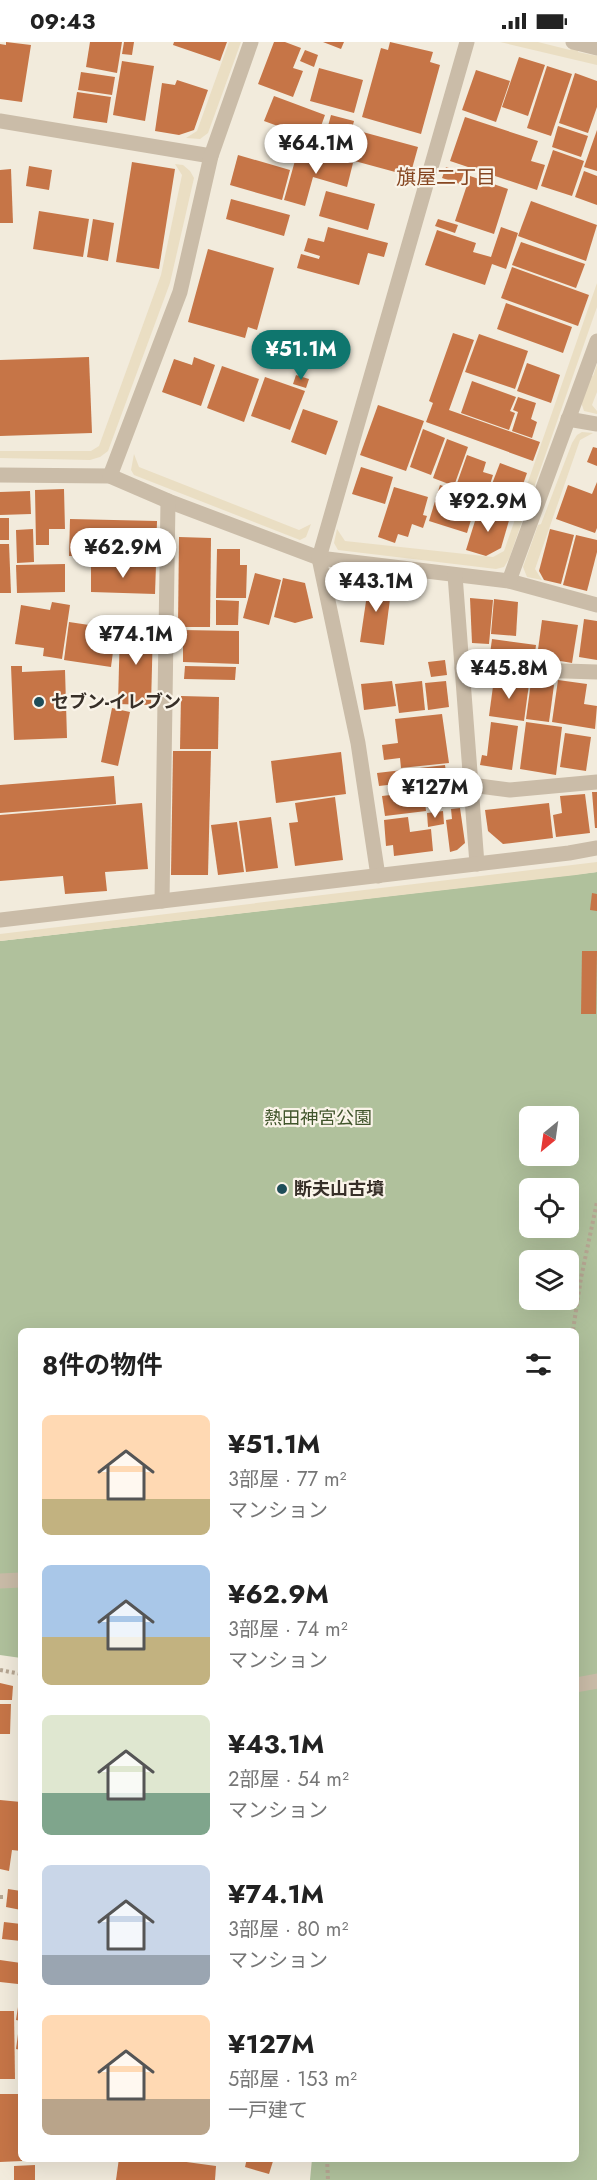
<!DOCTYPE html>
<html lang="ja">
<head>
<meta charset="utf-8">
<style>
	:root { --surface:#fff; --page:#f2f2f2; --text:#222; --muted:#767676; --accent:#0f766e }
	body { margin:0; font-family:Jost,"Noto Sans JP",sans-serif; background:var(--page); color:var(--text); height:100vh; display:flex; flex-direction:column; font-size:22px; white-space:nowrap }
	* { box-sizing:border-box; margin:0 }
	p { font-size:20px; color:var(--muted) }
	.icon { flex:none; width:33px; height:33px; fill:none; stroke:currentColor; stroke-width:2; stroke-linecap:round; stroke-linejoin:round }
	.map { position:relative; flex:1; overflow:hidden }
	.details { position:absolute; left:18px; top:1286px; width:561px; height:834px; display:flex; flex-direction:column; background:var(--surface); border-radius:9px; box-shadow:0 6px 24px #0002 }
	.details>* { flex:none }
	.needle { width:39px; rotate:209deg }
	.tools { position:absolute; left:519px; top:1064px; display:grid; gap:12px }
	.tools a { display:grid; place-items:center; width:60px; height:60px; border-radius:9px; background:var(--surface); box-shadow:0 6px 24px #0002; font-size:30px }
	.price { position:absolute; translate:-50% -51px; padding:0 14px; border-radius:21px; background:#fff; color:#222; font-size:20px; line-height:39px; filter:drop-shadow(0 2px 3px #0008) }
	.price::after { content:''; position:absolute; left:50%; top:36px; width:18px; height:14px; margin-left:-9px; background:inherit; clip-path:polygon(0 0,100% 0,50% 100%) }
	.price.on { background:var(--accent); color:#fff }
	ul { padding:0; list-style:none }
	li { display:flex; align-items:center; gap:18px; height:150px; padding:0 24px }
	li span { display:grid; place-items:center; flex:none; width:168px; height:120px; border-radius:9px; color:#555 }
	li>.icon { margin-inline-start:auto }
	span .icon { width:72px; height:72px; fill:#fffc; stroke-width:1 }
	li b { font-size:26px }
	h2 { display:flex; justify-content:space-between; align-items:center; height:72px; padding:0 24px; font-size:26px }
	.status { display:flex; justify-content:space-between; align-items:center; height:42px; padding:0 30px; background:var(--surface); direction:ltr }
	.status svg { height:16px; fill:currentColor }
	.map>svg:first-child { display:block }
</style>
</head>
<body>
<div class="status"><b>09:43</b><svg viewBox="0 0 49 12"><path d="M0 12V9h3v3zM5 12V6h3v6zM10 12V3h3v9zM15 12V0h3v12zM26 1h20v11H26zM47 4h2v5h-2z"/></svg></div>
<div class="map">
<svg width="597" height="2138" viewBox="0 0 597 2138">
	<rect width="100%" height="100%" fill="#f2ebdc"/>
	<path fill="#b0c19c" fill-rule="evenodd" d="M597 830V2138H310L312 2117 576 2116V1288H21V1616L0 1613V899ZM530 1074H568V1113H530ZM530 1146H568V1185H530ZM530 1218H568V1257H530Z"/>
	<g fill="#eadec3">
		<path d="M229 0H241L208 91 200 97 186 96 197 89Z"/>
		<path d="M500 0H538L570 8 571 5 579 7 578 10 597 14V23Z"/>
		<path d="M175 122 183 123 190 129 194 136 170 241 108 409 100 415 90 418 0 416V409H91L99 404 161 233 182 133Z"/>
		<path d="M597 241V265L509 517 504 525 496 527 338 508 334 501 337 487 345 499 493 515 504 509Z"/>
		<path d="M597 322V350L592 363 597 369V372L584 369 581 360 589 333 593 334Z"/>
		<path d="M582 390 593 391 580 398 535 527 542 538 527 535 523 525 538 483 541 482 572 401 577 393Z"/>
		<path d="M134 412 139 425 299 488 311 482 306 495 300 498 134 433 131 428Z"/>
		<path d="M597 820V830L576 833 0 899V892Z"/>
	</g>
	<g fill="#c67547">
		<path d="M6 0 31 3 22 60 0 57V2L6 3Z"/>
		<path d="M90 0H122L117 31 86 25Z"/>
		<path d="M124 0H134L132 13 122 12Z"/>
		<path d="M174 0H227L220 19 173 3Z"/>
		<path d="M274 0H285L301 6 293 26 303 29 293 55 258 42Z"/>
		<path d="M323 0H344L341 7Z"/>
		<path d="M390 0 433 10 430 20 440 23 421 92 362 75 381 6 388 8Z"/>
		<path d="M305 8 318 13 314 25 300 19Z"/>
		<path d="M519 15 545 23 528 74 502 65Z"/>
		<path d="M122 19 154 24 145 79 113 73Z"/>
		<path d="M547 24 572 32 551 94 527 86Z"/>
		<path d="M319 26 363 38 354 71 310 59Z"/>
		<path d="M476 28 510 39 496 80 462 68Z"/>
		<path d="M81 30 115 35 112 53 78 48Z"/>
		<path d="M575 31 597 39V65L588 91 559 81Z"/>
		<path d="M177 38 208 48 194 88 179 93 155 89 162 41 175 43Z"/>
		<path d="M77 50 111 55 107 81 73 76Z"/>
		<path d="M274 54 325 73 316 98 264 79Z"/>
		<path d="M331 73 354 79 345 113 322 106Z"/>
		<path d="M465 75 538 99 531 119 545 123 537 148 450 119Z"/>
		<path d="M558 84 588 94 581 115 552 105Z"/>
		<path d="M597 88V129L584 125Z"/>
		<path d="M359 89 418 105 410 134 351 118Z"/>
		<path d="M553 108 584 119 572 154 541 144Z"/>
		<path d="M309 109 353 121 347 145 313 135 305 164 284 158 296 115 306 118Z"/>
		<path d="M238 113 290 128 282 158 230 143Z"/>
		<path d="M132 120 175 127 159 227 116 220Z"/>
		<path d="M29 124 52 128 49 148 26 144Z"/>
		<path d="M446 125 464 131 460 142 442 136Z"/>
		<path d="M11 127 13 181H0V128Z"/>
		<path d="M584 129 597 134V163L575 155Z"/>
		<path d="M470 134 508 147 494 192 455 179Z"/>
		<path d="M326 149 375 162 368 188 319 174Z"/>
		<path d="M231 157 290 173 284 194 226 177Z"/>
		<path d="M531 159 597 183 586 219 518 194Z"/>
		<path d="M39 169 89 177 83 215 33 207Z"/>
		<path d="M93 177 114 181 108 219 87 215Z"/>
		<path d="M438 177 458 183 455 191 435 184Z"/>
		<path d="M328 185 388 201 384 215 368 211 359 243 297 226 301 212 319 217 320 214 304 209 308 196 324 200Z"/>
		<path d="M501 185 518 191 506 227 492 222 485 243 425 223 437 188 476 201 473 210 491 215Z"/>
		<path d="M521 200 585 222 576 246 512 223Z"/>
		<path d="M208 207 274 226 257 288 248 285 245 296 188 280Z"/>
		<path d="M512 225 589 253 578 284 501 256Z"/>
		<path d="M506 261 572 285 563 311 497 287Z"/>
		<path d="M453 291 474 298 449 368 540 400 533 419 426 380 433 361 429 359Z"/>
		<path d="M479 292 528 309 515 347 465 330Z"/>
		<path d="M89 315 92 391 0 394V318Z"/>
		<path d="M194 315 215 323 201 364 162 350 174 317 192 323Z"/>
		<path d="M527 321 560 333 551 361 517 349Z"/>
		<path d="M222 324 259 337 244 380 207 366Z"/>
		<path d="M296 333 309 337 306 346 293 342Z"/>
		<path d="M265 335 305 349 290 388 251 374Z"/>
		<path d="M472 339 516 355 510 369 515 371 509 388 461 371Z"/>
		<path d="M518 355 536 361 531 377 537 380 532 396 512 389 518 370 513 368Z"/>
		<path d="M378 363 424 379 406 429 360 413Z"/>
		<path d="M303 367 338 379 326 413 291 400Z"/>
		<path d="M423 387 445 396 431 433 410 425Z"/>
		<path d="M447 397 468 405 454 444 433 436Z"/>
		<path d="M593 405 597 406V424L587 420Z"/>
		<path d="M467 413 486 420 483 430 493 433 486 455 456 444Z"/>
		<path d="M500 421 527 431 515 465 487 455Z"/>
		<path d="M361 425 393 435 385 462 352 452Z"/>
		<path d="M597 440V486L595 491 556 477 568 443 592 452Z"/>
		<path d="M440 443 478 455 467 491 429 479Z"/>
		<path d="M394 445 428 455 423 473 427 474 423 486 412 482 408 495 398 492 395 501 378 495Z"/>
		<path d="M64 447 65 487H49V503H36L35 448Z"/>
		<path d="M30 449 31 472 0 473V450Z"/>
		<path d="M479 466 510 475 501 506 486 514 466 508Z"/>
		<rect x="0" y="476" width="9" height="22"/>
		<path d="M70 477 157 479 156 516 69 514Z"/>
		<path d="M33 487 34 520 17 521 16 488Z"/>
		<path d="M550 487 574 493 561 542 544 538 539 529Z"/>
		<path d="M576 493 597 498V510L587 549 563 543Z"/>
		<path d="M179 495 211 496 210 585H178Z"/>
		<path d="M0 502H9L11 551H0Z"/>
		<path d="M217 507H240V523H247L246 556H216Z"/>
		<path d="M65 522V550L17 551 16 523Z"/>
		<path d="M91 522 156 523 155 552 91 550Z"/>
		<path d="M255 531 281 538 269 583 243 576Z"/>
		<path d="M283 536 305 541 313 576 295 581 274 575Z"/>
		<path d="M369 539 392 542 384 603 360 600Z"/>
		<path d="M470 556 493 558 489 602 472 601Z"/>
		<path d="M494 557 518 560 516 594 491 592Z"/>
		<path d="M216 558 239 559 238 583H216Z"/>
		<path d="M52 560 70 563 62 617 43 614 44 606 15 602 21 563 50 568Z"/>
		<path d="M584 577 597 579V618L579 615Z"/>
		<path d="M542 578 578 583 572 621 537 615Z"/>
		<path d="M69 580 116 587 111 625 64 618Z"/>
		<path d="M120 586H153L151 663 118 662Z"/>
		<path d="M183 588 239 589V622L183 620Z"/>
		<path d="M492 597 536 603 534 619 490 612Z"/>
		<path d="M445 618 447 633 431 635 428 620Z"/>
		<path d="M11 624H22V630L65 628 67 696 14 698Z"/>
		<path d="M185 624 236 625 235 638 184 637Z"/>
		<path d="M494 637 529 642 524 679 489 674Z"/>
		<path d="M558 638 587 642 584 662 597 664 595 687 552 680Z"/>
		<path d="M392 639 396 664 364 668 361 642Z"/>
		<path d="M422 639 425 668 399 671 395 642Z"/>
		<path d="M446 639 449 665 428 668 425 641Z"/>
		<path d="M531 640 554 643 549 680 526 677Z"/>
		<path d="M181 654 219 655 218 707H180Z"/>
		<path d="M112 666 130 670 118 724 101 720Z"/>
		<path d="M442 672 449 721 401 726 400 716 384 718 382 703 398 701 395 677Z"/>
		<path d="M491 680 518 684 512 728 480 723 482 713 487 714Z"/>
		<path d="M526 680 562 685 556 733 520 727Z"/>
		<path d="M565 691 591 695 586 729 560 725Z"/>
		<path d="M173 709H211L208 833H171Z"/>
		<path d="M341 710 346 752 276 761 271 719Z"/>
		<path d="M445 723 447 736 379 744 377 731Z"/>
		<path d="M114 734 116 762 0 771V743Z"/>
		<path d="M424 749 426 769 385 774 382 754Z"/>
		<path d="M592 750H597V786H595Z"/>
		<path d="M585 752 590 791 556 795 553 773 562 771 560 754Z"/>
		<path d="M335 755 343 818 295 824 289 781 298 780 295 761Z"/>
		<path d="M142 761 148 827 105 830 107 849 65 852 63 834 0 839V773Z"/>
		<path d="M549 761 553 796 503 802 488 789 485 768Z"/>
		<path d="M460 766 465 801 457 808 450 810 446 778 452 777 451 767Z"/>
		<path d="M443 769 444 782 428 785 427 771Z"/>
		<path d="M271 775 278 826 246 830 239 779Z"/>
		<path d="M408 775 410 790 431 787 433 809 394 814 393 803 386 804 384 778Z"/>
		<path d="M237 780 244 830 218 833 211 783Z"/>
		<path d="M592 851 597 852V869L590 868Z"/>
		<path d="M582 909H597L596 972H581Z"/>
		<path d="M0 1641 13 1644 12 1658H0Z"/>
		<path d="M0 1662H11L10 1692H0Z"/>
		<path d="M0 1758 21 1760V1809L12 1808 9 1829 0 1827Z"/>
		<path d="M8 1847 21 1849V1868L6 1865Z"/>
		<path d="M4 1880 21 1882V1899L2 1897Z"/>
		<path d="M0 1918 21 1921 18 1942 0 1940Z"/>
		<path d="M20 1952H21V1979L16 1978Z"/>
		<path d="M0 1969H14L15 2037H0Z"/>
		<path d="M19 1985H21V2008L16 2007Z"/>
		<path d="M0 2052H20L22 2119 0 2120Z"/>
		<path d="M35 2116H102V2119L35 2120Z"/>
		<path d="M119 2116H157L216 2124 215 2138H116Z"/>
		<path d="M247 2116H274L269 2132 245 2125Z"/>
		<path d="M35 2123V2138H14V2124Z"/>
	</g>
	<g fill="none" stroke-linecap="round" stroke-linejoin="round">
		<g stroke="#b6a692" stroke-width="4" stroke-dasharray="3 3" stroke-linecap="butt">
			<path d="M573 1288 581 1236 597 1160"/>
			<path d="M0 1628 21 1632"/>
			<path d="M0 1855H6"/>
			<path d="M327 2116 328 2138"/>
		</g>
		<g stroke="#cabca8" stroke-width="15">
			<path d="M0 1539 21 1538"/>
			<path d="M576 1643 597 1639"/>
		</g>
		<g stroke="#cabca8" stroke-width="15">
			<path d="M573 0 597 6"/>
			<path d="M0 79 211 114"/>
			<path d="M568 377 597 382"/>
			<path d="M0 433 110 434 168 459 319 516 509 539 597 563"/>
			<path d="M110 434 180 250 211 114 251 0"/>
			<path d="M455 533 477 822"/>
			<path d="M509 539 597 299"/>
			<path d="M462 626 597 630"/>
			<path d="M471 743 510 748 597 740"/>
			<path d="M378 834 358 701 319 516 467 0"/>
			<path d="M162 859 168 459"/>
			<path d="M0 878 569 811 597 806"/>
		</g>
	</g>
	<g fill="#1e4d59" stroke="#faf4e9" stroke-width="2">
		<circle cx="39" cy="660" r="6"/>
		<circle cx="282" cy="1147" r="6"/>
	</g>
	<g text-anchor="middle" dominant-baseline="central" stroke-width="4.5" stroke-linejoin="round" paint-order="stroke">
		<g font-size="18" font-weight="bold" fill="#372f28" stroke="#faf4e9" text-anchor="start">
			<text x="51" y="660">セブン-イレブン</text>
			<text x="294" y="1147">断夫山古墳</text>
		</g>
		<g font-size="18" fill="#41552c" stroke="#faf4e9">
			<text x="318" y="1076">熱田神宮公園</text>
		</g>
		<g font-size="20" fill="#864621" stroke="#faf4e9">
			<text x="446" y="135">旗屋二丁目</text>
		</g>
	</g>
</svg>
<div class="tools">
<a><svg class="needle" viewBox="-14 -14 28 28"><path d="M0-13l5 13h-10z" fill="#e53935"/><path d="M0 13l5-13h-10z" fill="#767676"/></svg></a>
<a><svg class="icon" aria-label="locate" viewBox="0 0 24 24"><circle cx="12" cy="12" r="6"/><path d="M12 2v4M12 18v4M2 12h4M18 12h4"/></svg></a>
<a><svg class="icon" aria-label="layers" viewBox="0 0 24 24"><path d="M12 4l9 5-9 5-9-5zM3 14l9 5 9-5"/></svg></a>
</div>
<b class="price" style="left:316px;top:133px">¥64.1M</b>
<b class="price on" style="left:301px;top:339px">¥51.1M</b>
<b class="price" style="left:488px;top:491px">¥92.9M</b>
<b class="price" style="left:123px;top:537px">¥62.9M</b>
<b class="price" style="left:376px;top:571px">¥43.1M</b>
<b class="price" style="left:136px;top:624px">¥74.1M</b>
<b class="price" style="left:509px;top:658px">¥45.8M</b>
<b class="price" style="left:435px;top:777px">¥127M</b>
<section class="details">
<h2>8件の物件<svg class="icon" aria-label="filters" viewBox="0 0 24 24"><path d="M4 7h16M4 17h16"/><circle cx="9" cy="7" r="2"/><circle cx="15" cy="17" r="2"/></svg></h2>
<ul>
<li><span style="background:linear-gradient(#ffd9b3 70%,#c2b280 0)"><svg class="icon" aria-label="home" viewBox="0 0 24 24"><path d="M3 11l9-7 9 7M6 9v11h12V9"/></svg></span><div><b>¥51.1M</b><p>3部屋 · 77 m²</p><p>マンション</p></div></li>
<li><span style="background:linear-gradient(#a9c7e8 60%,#c2b280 0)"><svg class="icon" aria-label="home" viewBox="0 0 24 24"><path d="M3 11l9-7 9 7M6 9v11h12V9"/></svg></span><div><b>¥62.9M</b><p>3部屋 · 74 m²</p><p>マンション</p></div></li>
<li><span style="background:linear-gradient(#dfe7d0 65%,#7fa58c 0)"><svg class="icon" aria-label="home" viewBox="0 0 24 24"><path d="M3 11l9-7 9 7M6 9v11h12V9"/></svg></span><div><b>¥43.1M</b><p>2部屋 · 54 m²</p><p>マンション</p></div></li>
<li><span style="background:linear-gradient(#c9d6e8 75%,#9aa5b1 0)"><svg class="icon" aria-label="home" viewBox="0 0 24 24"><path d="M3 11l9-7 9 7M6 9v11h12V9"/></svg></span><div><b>¥74.1M</b><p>3部屋 · 80 m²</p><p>マンション</p></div></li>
<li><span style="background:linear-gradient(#ffd9b3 70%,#b9a48a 0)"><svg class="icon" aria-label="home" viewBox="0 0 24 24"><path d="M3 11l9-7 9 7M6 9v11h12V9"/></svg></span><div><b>¥127M</b><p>5部屋 · 153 m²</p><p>一戸建て</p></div></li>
</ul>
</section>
</div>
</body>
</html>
